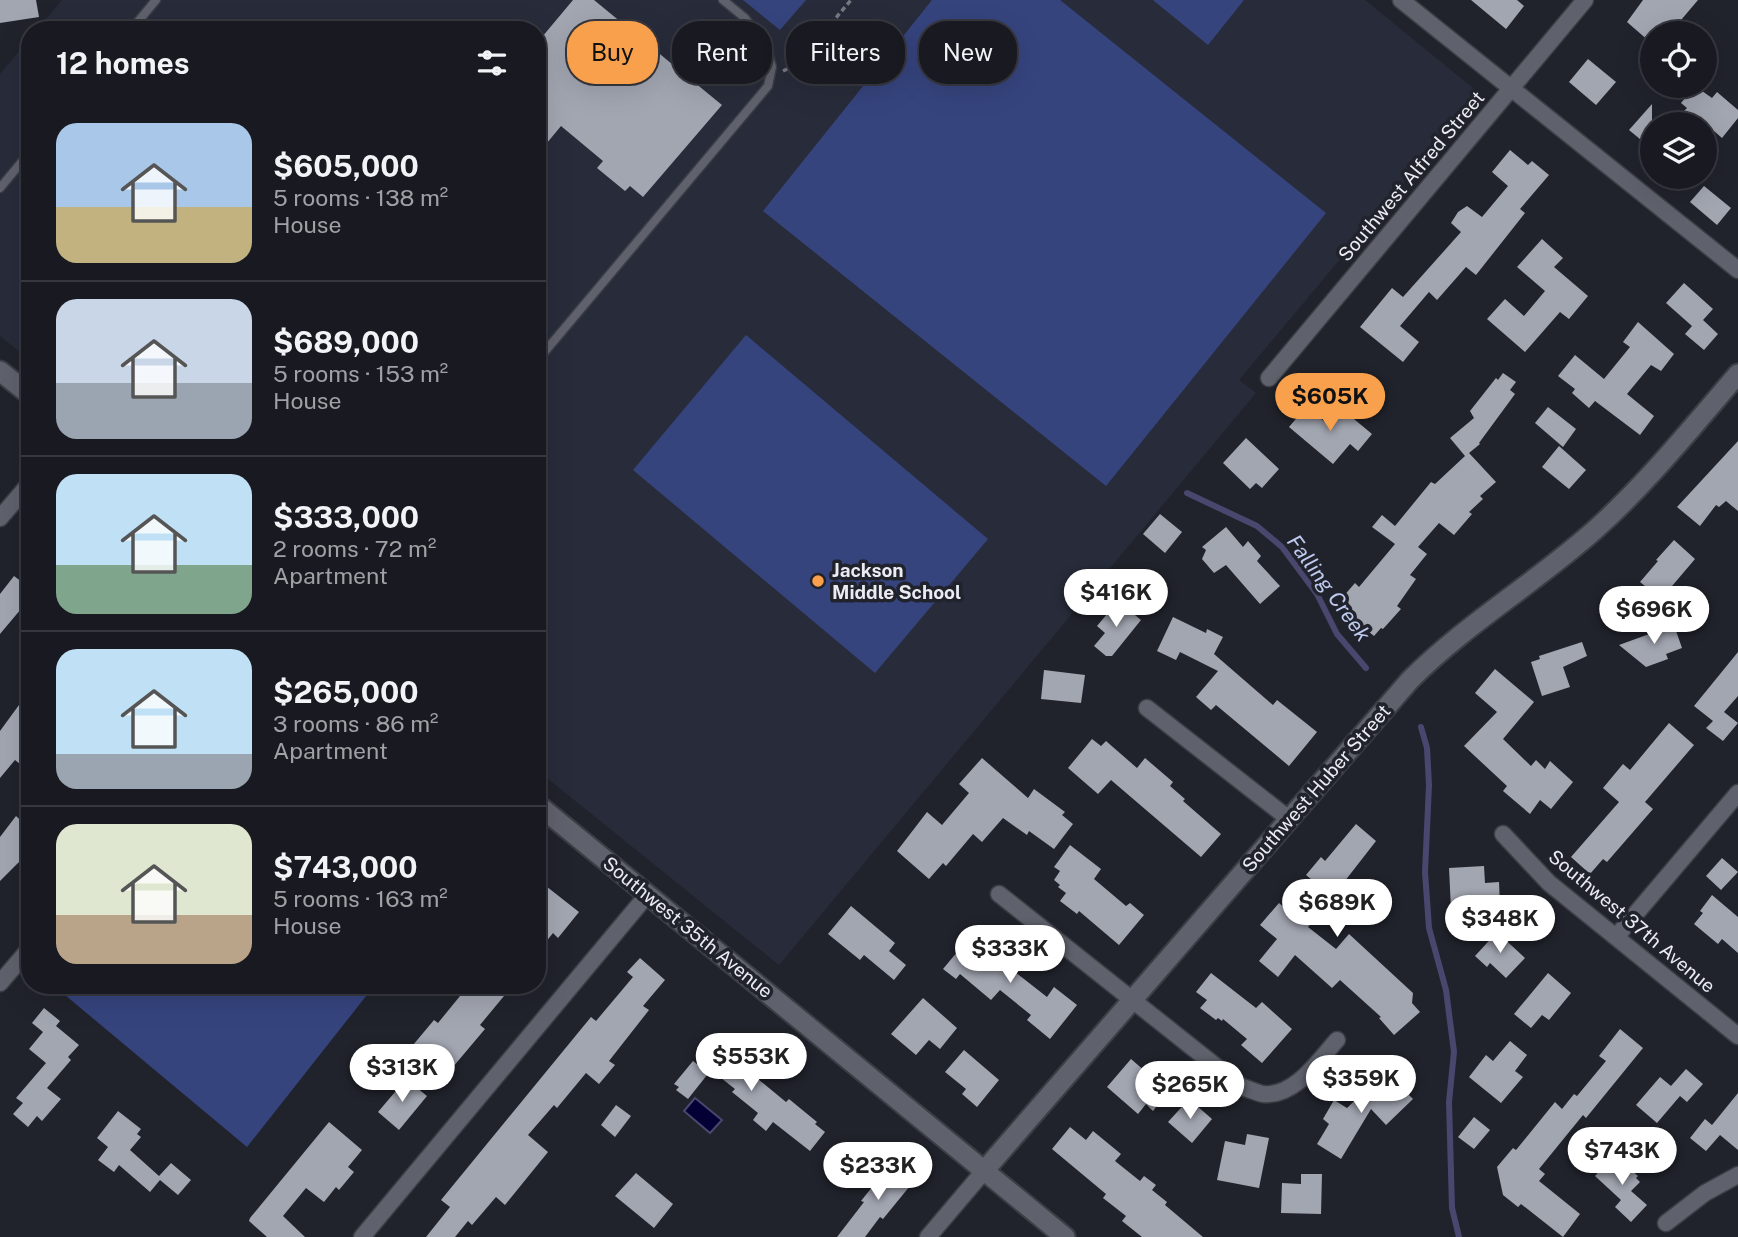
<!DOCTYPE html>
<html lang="en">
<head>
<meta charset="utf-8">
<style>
	:root { --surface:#191a21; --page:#22232a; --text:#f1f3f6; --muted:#9fa1a5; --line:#37383f; --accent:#f9a04c }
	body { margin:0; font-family:"Public Sans",sans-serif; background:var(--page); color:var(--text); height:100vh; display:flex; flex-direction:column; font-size:26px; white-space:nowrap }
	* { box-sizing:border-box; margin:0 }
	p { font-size:23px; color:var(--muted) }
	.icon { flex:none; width:38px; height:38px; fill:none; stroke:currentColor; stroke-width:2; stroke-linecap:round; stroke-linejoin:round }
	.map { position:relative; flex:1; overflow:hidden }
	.panel { position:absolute; left:21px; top:21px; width:525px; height:973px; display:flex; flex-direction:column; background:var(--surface); border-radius:28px; box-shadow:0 7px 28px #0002,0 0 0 2px var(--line) }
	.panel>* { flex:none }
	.banner { position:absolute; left:567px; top:21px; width:665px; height:63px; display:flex; gap:14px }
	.controls { position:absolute; left:1640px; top:21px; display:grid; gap:14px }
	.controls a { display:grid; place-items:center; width:77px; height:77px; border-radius:50%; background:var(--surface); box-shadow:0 7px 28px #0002,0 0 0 2px var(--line); font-size:35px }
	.price { position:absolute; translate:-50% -60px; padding:0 16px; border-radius:24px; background:#fff; color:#222; font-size:23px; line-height:46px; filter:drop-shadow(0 2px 4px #0008) }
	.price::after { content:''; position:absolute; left:50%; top:42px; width:21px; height:16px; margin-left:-10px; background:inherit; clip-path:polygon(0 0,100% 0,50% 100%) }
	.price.current { background:var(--accent); color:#111 }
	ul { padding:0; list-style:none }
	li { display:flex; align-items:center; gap:21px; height:175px; padding:0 35px }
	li+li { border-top:2px solid var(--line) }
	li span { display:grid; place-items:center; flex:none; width:196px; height:140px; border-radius:21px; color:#555 }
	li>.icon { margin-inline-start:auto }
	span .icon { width:84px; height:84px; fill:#fffc; stroke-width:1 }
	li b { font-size:30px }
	h2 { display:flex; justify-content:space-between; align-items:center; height:84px; padding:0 35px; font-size:30px }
	.pill { padding:0 24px; border-radius:28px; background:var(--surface); box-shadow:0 7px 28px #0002,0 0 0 2px var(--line); font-size:24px; line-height:63px }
	.pill.current { background:var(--accent); color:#111 }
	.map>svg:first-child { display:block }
</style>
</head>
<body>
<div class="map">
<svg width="1738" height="1237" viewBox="0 0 1738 1237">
	<rect width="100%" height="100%" fill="#21232c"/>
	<g fill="#282c3a">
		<path d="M62 0H1365L1479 93 1239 380 1256 393 779 965 537 770V30H37Z"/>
		<path d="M30 38V360L0 336V74Z"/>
	</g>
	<g fill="#36447e">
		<path d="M743 0H806L780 30Z"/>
		<path d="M932 0H1060L1326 213 1106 486 763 211Z"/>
		<path d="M1153 0H1244L1208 45Z"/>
		<path d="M746 335 988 539 875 673 633 470Z"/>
		<path d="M53 985H374V986L247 1147Z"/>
	</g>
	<path fill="#040035" stroke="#49476e" stroke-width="2" d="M695 1098 722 1120 710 1133 684 1111Z"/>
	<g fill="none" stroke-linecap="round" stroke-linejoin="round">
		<g stroke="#49476e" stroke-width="6">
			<path d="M1187 493 1257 526 1282 547 1317 594 1337 634 1366 668"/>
			<path d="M1421 727 1427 748 1429 785 1425 872 1429 928 1446 990 1454 1052 1449 1102 1452 1208 1459 1237"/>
		</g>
	</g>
	<g fill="#a2a6b1">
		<path d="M0 0H36L39 17 0 23Z"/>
		<path d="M573 0H594L722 105 643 197 630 186 625 191 597 168 603 161 561 126 537 155V43Z"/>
		<path d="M1471 0H1517L1524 6 1506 29Z"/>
		<path d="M1643 0H1698L1670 33H1652L1650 42 1627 22Z"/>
		<path d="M1588 59 1616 82 1596 105 1569 82Z"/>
		<path d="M1695 86 1712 98 1717 92 1738 110V118L1722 138 1706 124H1671L1687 108 1681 103Z"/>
		<path d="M1652 104V149L1629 130Z"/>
		<path d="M1510 150 1528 165 1532 161 1549 175 1520 209 1525 213 1476 275 1466 267 1437 300 1429 292 1400 326 1419 342 1403 362 1360 327 1392 288 1403 297 1461 232 1451 223 1458 212 1467 206 1482 217 1508 186 1492 172Z"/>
		<path d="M1704 186 1731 208 1717 225 1690 202Z"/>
		<path d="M1542 239 1563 258 1554 267 1588 296 1569 319 1560 312 1525 352 1487 319 1505 299 1524 316 1545 291 1517 267Z"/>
		<path d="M1684 283 1713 309 1703 320 1718 334 1704 350 1685 334 1692 326 1666 303Z"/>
		<path d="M1638 322 1674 354 1661 371 1651 365 1627 394 1654 416 1640 435 1595 401 1589 408 1572 393 1575 389 1558 376 1575 355 1604 379 1630 347 1623 342Z"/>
		<path d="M1503 373 1516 382 1510 390 1515 394 1479 443 1480 444 1469 453 1496 482 1480 496 1483 499 1469 512 1472 514 1454 535 1439 523 1418 547 1427 554 1410 575 1416 579 1397 606 1401 609 1383 629 1381 628 1374 636 1363 627 1361 629 1335 606 1355 583 1359 587 1395 544 1372 527 1382 515 1395 526 1431 482 1435 484 1465 456 1450 438 1474 418 1470 411 1496 378 1498 380Z"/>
		<path d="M1306 407 1329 425 1342 409 1372 434 1358 451 1350 444 1333 464 1289 427Z"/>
		<path d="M1548 407 1576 429 1563 447 1535 423Z"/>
		<path d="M1246 438 1279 469 1262 488 1256 483 1250 489 1223 463Z"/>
		<path d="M1738 441V511L1726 501 1719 507 1716 505 1700 526 1677 507Z"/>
		<path d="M1559 446 1586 470 1569 489 1542 467Z"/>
		<path d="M1160 514 1182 532 1165 553 1143 534Z"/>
		<path d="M1226 527 1243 547 1248 541 1261 556 1257 561 1280 586 1260 604 1226 565 1214 573 1202 559 1206 550 1202 547Z"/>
		<path d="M1674 540 1695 559 1661 599 1640 582 1658 561 1656 560Z"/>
		<path d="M14 576 30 588V593L19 607 21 609 0 634V594Z"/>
		<path d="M1118 601 1141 620 1112 656H1106L1094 646 1105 633 1097 626Z"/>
		<path d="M1173 617 1206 633 1207 629 1223 637 1214 654 1273 705 1277 700 1317 732 1289 766 1216 705 1211 710 1196 697 1218 671 1180 652 1176 660 1157 651Z"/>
		<path d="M1674 625 1682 648 1666 654 1668 659 1646 667 1619 645Z"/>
		<path d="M1582 642 1587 656 1563 667 1570 687 1542 696 1531 662 1540 659 1539 656Z"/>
		<path d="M1738 652V696L1724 712 1738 723 1723 741 1706 728 1713 721 1694 706Z"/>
		<path d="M1495 669 1534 702 1503 739 1531 766 1536 760 1545 769 1550 761 1573 782 1551 809 1540 800 1530 814 1503 791 1507 786 1464 746 1497 712 1475 693Z"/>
		<path d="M1044 670 1085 675 1081 703 1041 699Z"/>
		<path d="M19 705 30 714V752L20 764 15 760 0 778V731Z"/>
		<path d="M1669 723 1694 745 1645 802 1653 809 1607 862 1603 859 1590 874 1571 857 1619 802 1603 788 1623 764 1630 770Z"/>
		<path d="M1092 739 1101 746 1106 741 1137 768 1145 758 1173 782 1170 786 1185 799 1183 801 1221 834 1201 857 1111 780 1098 794 1068 768Z"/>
		<path d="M982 758 1028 798 1034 789 1065 812 1062 815 1073 824 1054 849 1029 831 1027 835 1003 818 982 842 973 834 946 866 943 863 929 879 897 851 927 812 942 825 969 793 959 784Z"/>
		<path d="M16 816 30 829V844L19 858 21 860 0 881V837Z"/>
		<path d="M1356 824 1376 841 1341 886 1344 888 1308 927 1336 949 1349 934 1413 993 1412 1003 1420 1012 1394 1035 1379 1018 1381 1017 1340 980 1332 988 1295 955 1278 977 1259 961 1277 939 1260 925 1279 903 1287 910 1312 880 1306 875 1321 857 1325 861Z"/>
		<path d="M1070 845 1101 869 1094 879 1126 906 1130 903 1144 915 1119 945 1079 911 1077 914 1060 901 1066 893 1058 887 1060 885 1054 880 1060 871 1054 867Z"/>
		<path d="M1722 858 1738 872 1721 890 1706 876Z"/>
		<path d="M1484 866 1485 883 1499 882 1500 906 1451 909 1449 868Z"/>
		<path d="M537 879 579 912 558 938 553 933 537 953Z"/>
		<path d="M1712 895 1738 917V953L1722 939 1718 944 1694 924 1703 913 1700 911Z"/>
		<path d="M851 906 895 943 889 951 906 965 894 980 864 955 860 960 828 934Z"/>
		<path d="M1497 932 1525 958 1506 978 1490 963 1487 967 1475 956Z"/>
		<path d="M968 939 983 952 988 946 999 955 1005 949 1022 964 1015 972 1047 997 1054 987 1077 1005 1050 1039 1027 1020 1031 1015 1000 990 991 1000 960 974 956 979 943 969Z"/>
		<path d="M640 958 665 980 643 1006 649 1010 609 1061 615 1065 599 1084 586 1073 557 1108 554 1105 528 1135 548 1152 505 1205 496 1197 472 1225 468 1221 455 1237H426L450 1207 441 1200 591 1017 596 1021 633 977 627 972Z"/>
		<path d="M1211 973 1256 1008 1262 1002 1292 1029 1262 1063 1241 1045 1247 1039 1223 1019 1222 1021 1218 1018 1216 1020 1200 1008 1207 1000 1196 992Z"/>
		<path d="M1548 973 1571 993 1549 1020 1542 1015 1531 1028 1514 1014Z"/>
		<path d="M469 985H513L480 1025 485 1029 447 1074 413 1045 434 1020 438 1023Z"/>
		<path d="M923 998 957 1028 940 1049 929 1040 916 1055 891 1034Z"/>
		<path d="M44 1008 60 1021 56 1026 79 1045 68 1057 71 1060 47 1088 61 1099 42 1121 37 1116 28 1127 13 1114 23 1103 16 1098 46 1063 29 1049 43 1032 32 1023Z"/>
		<path d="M1620 1029 1643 1048 1586 1118 1583 1115 1539 1169 1545 1174 1539 1181 1580 1214 1563 1237 1521 1204 1518 1207 1503 1195 1497 1167 1513 1148 1516 1150 1555 1102 1562 1109 1574 1094 1577 1096 1606 1061 1599 1056Z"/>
		<path d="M717 1039 758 1067 752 1074 786 1102 789 1099 817 1122 815 1124 825 1132 810 1151 773 1122 766 1131 753 1120 758 1113 732 1092 735 1089 711 1070 688 1099 676 1090 679 1087 674 1084 693 1061 697 1064Z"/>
		<path d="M1510 1041 1527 1055 1515 1071 1523 1077 1501 1103 1469 1077 1486 1055 1493 1061Z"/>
		<path d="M964 1050 999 1080 977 1107 962 1094 966 1089 945 1072Z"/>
		<path d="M1131 1059 1146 1072 1151 1066 1172 1086 1153 1111 1146 1104 1138 1114 1107 1087Z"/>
		<path d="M1686 1069 1703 1084 1687 1102 1680 1096 1657 1123 1636 1105 1660 1077 1671 1086Z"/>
		<path d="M406 1079 427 1096 399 1130 378 1112Z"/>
		<path d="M1377 1079 1387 1089 1395 1081 1413 1099 1386 1125 1371 1109 1341 1159 1317 1144 1329 1124 1323 1119 1334 1100 1347 1108Z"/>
		<path d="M1738 1093V1150L1720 1135 1706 1151 1690 1138 1705 1119 1712 1125Z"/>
		<path d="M1189 1099 1212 1119 1192 1143 1168 1122Z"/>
		<path d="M616 1105 631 1116 615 1137 601 1125Z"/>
		<path d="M118 1111 141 1129 137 1134 141 1137 130 1150 159 1176 171 1163 191 1180 178 1195 160 1180 150 1192 119 1165 114 1172 98 1160 108 1147 97 1138Z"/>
		<path d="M1474 1117 1490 1130 1474 1149 1458 1137Z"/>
		<path d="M329 1122 362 1150 348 1167 354 1172 339 1190 336 1187 324 1202 306 1188 283 1216 305 1237H267L249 1221 250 1218Z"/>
		<path d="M1070 1127 1086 1140 1093 1131 1121 1154 1115 1161 1140 1181 1144 1176 1156 1185 1152 1190 1167 1202 1165 1205 1203 1237H1142L1122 1221 1126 1216 1103 1198 1106 1194 1052 1149Z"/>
		<path d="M1247 1134 1269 1138 1259 1188 1217 1180 1225 1141 1245 1145Z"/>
		<path d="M1614 1155 1638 1176 1636 1178 1640 1182 1631 1191 1647 1205 1631 1222 1615 1207 1621 1200 1595 1176Z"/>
		<path d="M892 1162 914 1181 883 1219 880 1217 865 1237H837L864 1202 861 1201Z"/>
		<path d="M636 1173 673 1204 654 1228 615 1196Z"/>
		<path d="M1301 1174H1322L1321 1214 1281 1213 1282 1183 1301 1184Z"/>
	</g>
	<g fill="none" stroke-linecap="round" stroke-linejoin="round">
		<defs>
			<g id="service">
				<path d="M131 30 156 0"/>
				<path d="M0 188 30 152"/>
				<path d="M537 361 768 86 772 67 767 49 745 18 723 0"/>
			</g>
			<g id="minor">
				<path d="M1401 0 1738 270"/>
				<path d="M1269 378 1585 0"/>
				<path d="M0 518 30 483"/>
				<path d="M1147 708 1289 819"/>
				<path d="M1503 834 1549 883 1738 1036"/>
				<path d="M999 894 1242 1087C1249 1089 1257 1093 1263 1094 1295 1097 1319 1060 1337 1040"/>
				<path d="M1616 937 1738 793"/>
				<path d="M0 983 30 948"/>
				<path d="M1666 1223 1705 1193 1738 1175"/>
				<path d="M362 1237 648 894"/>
				<path d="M928 1237 984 1171"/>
			</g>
			<g id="tertiary">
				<path d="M0 371 30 395"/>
				<path d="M537 804 1065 1237"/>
				<path d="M984 1171 1410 680C1468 622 1537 582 1597 528 1649 481 1693 426 1738 374"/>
			</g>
		</defs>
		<use href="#service" stroke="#3b3e45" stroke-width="11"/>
		<use href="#minor" stroke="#3b3e45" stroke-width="19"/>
		<use href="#tertiary" stroke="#3b3e45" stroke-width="23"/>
		<path stroke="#777981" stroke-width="3.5" stroke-dasharray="5 3.5" stroke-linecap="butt" d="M783 71 796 65 851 0"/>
		<use href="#service" stroke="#5f626c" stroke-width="8"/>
		<use href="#minor" stroke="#5f626c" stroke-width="16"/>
		<use href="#tertiary" stroke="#5f626c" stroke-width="19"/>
	</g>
	<circle fill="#f9a04c" stroke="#21232c" stroke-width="2.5" cx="818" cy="581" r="7"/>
	<g text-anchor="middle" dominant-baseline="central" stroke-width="7" stroke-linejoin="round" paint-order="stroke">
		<g font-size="19" fill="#eaecf2" stroke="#21232c">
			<text transform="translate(1411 176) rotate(-50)">Southwest Alfred Street</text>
			<text transform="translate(1316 788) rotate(-49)">Southwest Huber Street</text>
			<text transform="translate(1632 921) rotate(40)">Southwest 37th Avenue</text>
			<text transform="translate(688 927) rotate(39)">Southwest 35th Avenue</text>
		</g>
		<g font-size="19" font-weight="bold" fill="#eaecf2" stroke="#21232c" text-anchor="start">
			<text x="832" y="570">Jackson<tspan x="832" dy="22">Middle School</tspan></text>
		</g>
		<g font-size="21" font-style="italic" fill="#becaee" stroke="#21232c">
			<text transform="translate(1329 588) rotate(54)">Falling Creek</text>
		</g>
	</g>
</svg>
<div class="controls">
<a><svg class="icon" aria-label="locate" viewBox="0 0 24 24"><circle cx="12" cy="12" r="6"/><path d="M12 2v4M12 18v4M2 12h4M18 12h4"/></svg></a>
<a><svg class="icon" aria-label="layers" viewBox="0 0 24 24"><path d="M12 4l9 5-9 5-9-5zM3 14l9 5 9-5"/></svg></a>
</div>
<b class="price current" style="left:1330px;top:433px">$605K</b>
<b class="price" style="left:1116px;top:629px">$416K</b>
<b class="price" style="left:1654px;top:646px">$696K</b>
<b class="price" style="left:1337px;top:939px">$689K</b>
<b class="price" style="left:1500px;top:955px">$348K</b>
<b class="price" style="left:1010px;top:985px">$333K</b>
<b class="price" style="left:751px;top:1093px">$553K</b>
<b class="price" style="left:402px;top:1104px">$313K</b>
<b class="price" style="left:1361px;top:1115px">$359K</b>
<b class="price" style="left:1190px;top:1121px">$265K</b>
<b class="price" style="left:1622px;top:1187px">$743K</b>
<b class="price" style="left:878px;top:1202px">$233K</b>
<div class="banner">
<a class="pill current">Buy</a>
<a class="pill">Rent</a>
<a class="pill">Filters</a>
<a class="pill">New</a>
</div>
<section class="panel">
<h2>12 homes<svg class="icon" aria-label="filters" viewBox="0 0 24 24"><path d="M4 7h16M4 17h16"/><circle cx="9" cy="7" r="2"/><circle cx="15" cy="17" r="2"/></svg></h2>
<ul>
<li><span style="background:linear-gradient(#a9c7e8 60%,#c2b280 0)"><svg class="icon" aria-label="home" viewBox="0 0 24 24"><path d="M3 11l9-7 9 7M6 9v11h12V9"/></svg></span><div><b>$605,000</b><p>5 rooms · 138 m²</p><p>House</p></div></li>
<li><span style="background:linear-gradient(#c9d6e8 60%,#9aa5b1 0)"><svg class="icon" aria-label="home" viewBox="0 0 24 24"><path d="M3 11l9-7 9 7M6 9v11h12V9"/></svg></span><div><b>$689,000</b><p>5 rooms · 153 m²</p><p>House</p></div></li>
<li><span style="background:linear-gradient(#bfe0f5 65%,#7fa58c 0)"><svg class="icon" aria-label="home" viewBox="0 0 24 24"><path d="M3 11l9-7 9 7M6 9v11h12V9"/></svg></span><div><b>$333,000</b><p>2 rooms · 72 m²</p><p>Apartment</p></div></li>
<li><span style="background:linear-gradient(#bfe0f5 75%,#9aa5b1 0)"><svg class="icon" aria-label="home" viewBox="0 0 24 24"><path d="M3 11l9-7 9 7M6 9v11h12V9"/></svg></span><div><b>$265,000</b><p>3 rooms · 86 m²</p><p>Apartment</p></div></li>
<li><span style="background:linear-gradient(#dfe7d0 65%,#b9a48a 0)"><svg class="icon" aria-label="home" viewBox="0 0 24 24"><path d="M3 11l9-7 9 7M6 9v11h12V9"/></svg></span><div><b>$743,000</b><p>5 rooms · 163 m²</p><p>House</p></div></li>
</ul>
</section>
</div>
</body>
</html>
